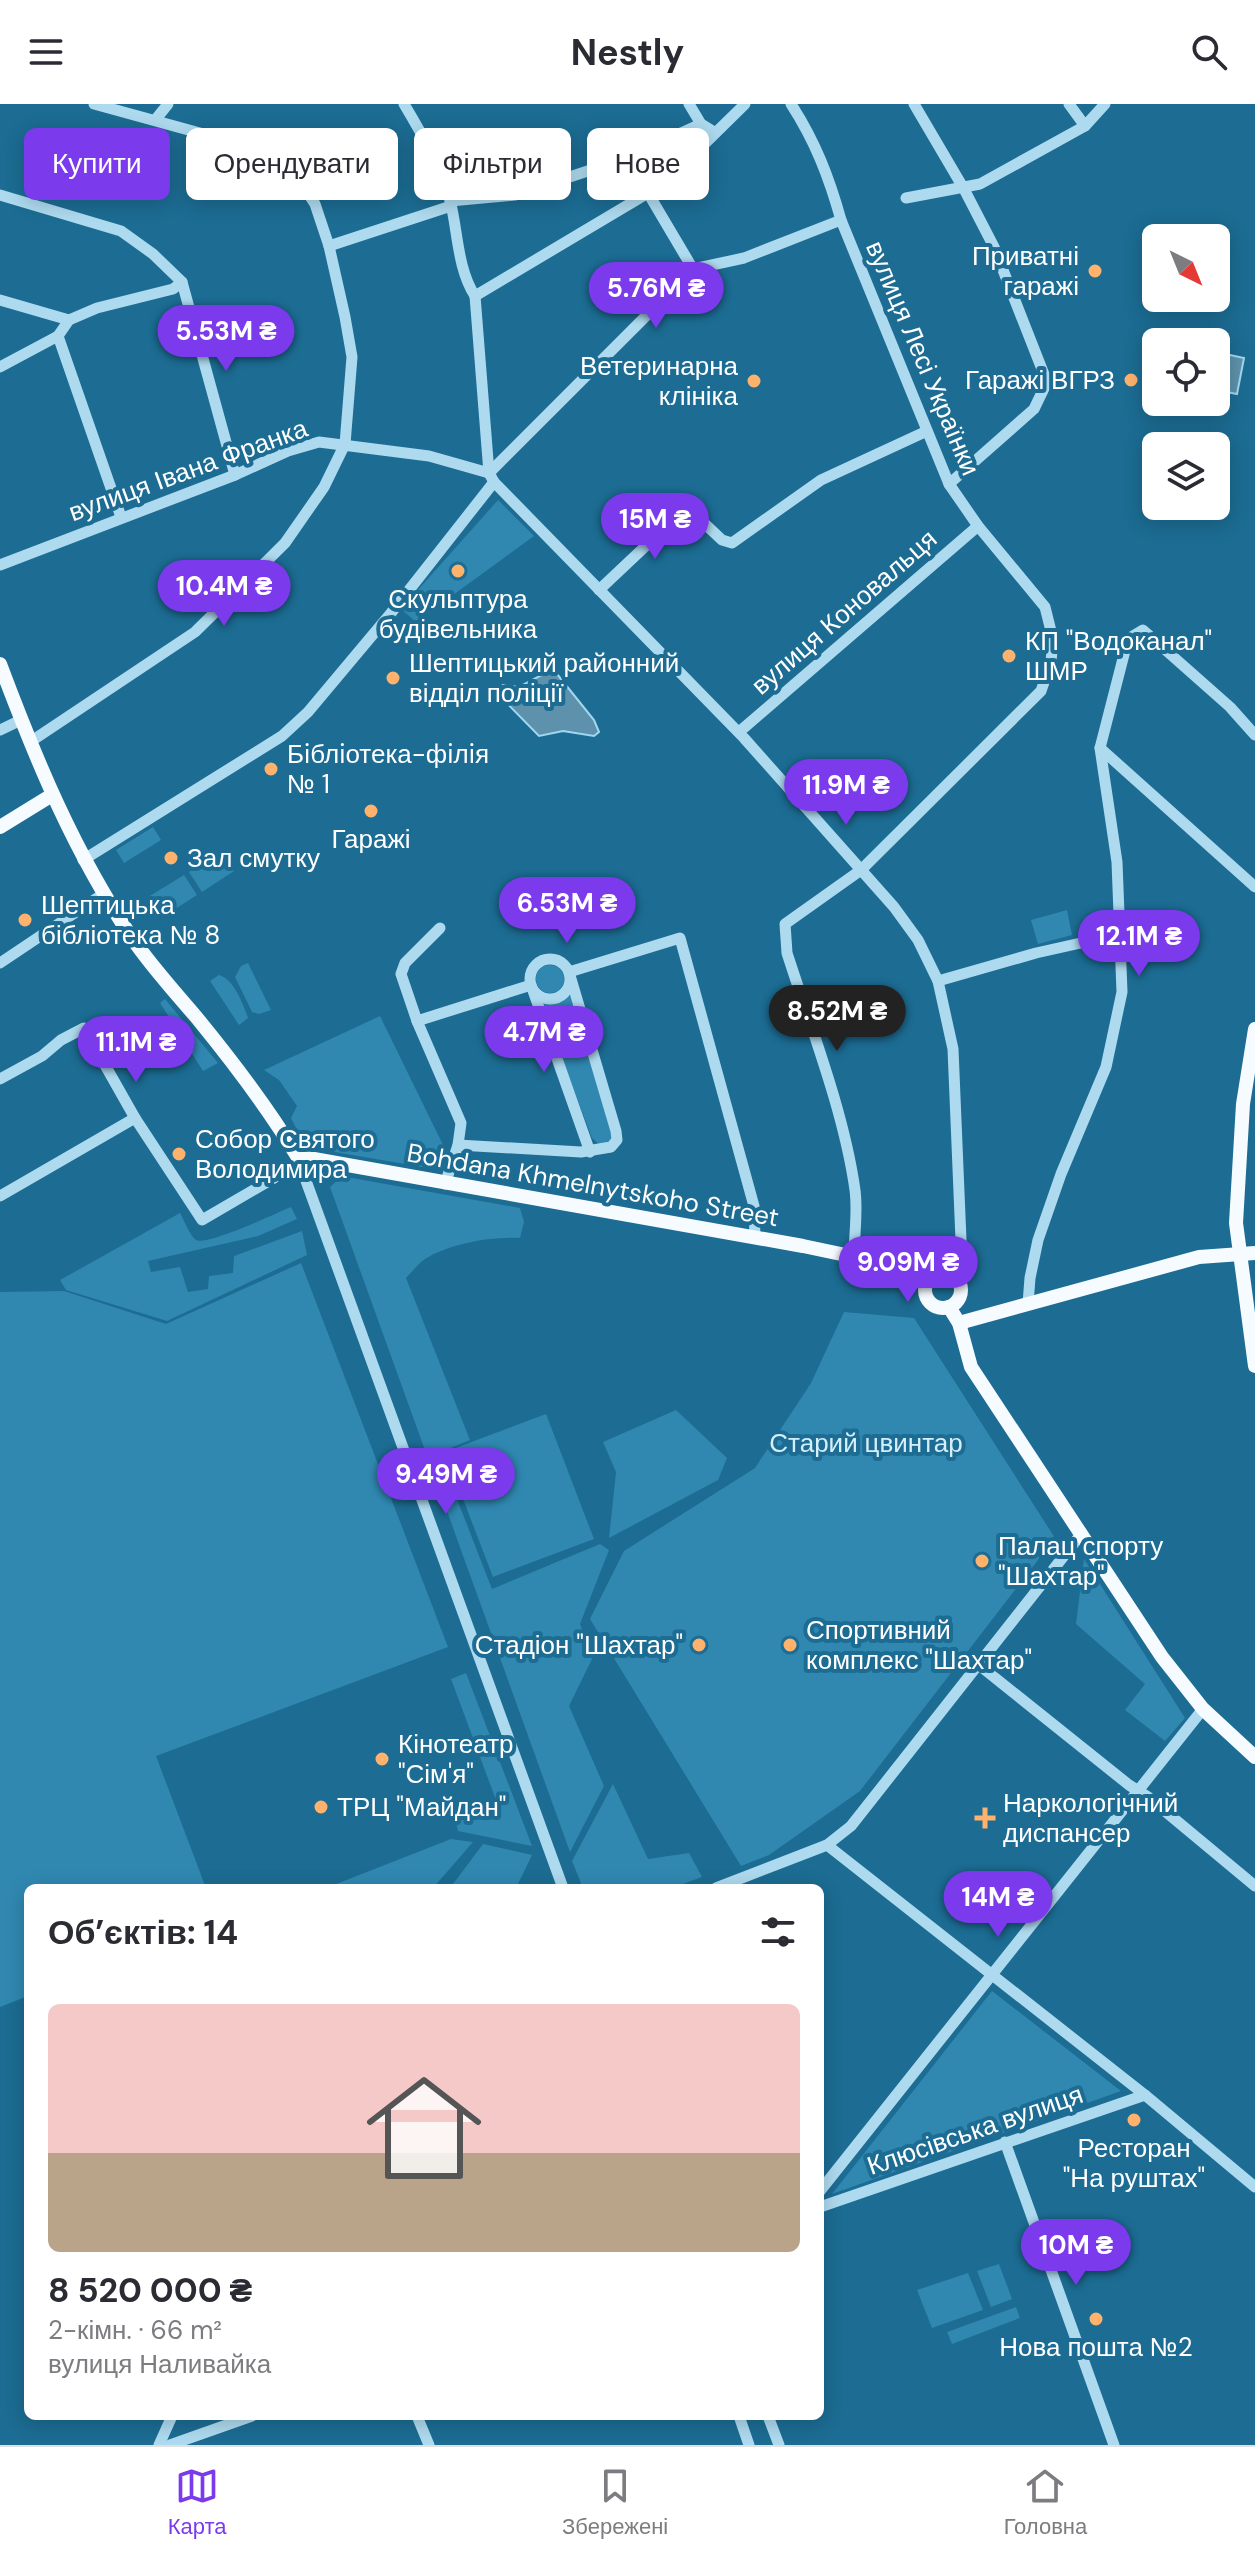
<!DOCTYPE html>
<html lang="uk">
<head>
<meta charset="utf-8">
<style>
	:root { --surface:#fff; --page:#f2f2f3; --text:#2b2b33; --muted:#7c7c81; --line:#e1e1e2; --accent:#7c3aed }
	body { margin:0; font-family:"DM Sans",sans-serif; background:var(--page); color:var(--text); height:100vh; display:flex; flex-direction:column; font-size:30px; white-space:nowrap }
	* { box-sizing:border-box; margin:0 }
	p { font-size:26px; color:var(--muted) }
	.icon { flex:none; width:44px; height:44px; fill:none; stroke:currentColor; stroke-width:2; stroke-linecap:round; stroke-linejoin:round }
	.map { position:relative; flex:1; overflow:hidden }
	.side { position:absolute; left:24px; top:1780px; width:800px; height:536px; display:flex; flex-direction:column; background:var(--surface); border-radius:12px; box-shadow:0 4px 20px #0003 }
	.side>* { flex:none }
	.guide { position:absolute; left:24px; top:24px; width:800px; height:72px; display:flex; gap:16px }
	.needle { width:52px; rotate:137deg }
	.tools { position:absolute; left:1142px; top:120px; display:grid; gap:16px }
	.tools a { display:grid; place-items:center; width:88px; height:88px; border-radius:12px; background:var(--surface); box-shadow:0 4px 20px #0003; font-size:40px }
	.price { position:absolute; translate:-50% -68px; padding:0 18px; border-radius:28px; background:var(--accent); color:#fff; font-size:26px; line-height:52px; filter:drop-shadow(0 2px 4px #0008) }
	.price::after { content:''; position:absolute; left:50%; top:48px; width:24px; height:18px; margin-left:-12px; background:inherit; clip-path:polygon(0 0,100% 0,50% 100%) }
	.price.on { background:#222; color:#fff }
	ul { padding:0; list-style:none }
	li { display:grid; align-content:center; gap:16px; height:424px; padding:0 24px }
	li span { display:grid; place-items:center; height:248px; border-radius:12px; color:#555 }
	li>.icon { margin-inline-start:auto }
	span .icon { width:144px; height:144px; fill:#fffc; stroke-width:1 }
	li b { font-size:34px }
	h2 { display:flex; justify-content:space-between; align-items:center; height:96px; padding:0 24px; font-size:34px }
	.tag { padding:0 28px; border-radius:12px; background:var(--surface); box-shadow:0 4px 20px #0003; font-size:28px; line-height:72px }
	.tag.on { background:var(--accent); color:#fff }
	header { display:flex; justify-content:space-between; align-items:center; height:104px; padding:0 24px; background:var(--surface); font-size:36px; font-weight:700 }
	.tabs { display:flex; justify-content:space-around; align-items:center; height:112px; border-top:2px solid var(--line); background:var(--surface); font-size:22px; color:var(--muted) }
	.tabs a { display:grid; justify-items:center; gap:4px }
	.tabs .on { color:var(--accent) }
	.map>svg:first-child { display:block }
</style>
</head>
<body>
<header><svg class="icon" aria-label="menu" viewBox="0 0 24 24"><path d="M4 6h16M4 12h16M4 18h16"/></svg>Nestly<svg class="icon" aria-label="search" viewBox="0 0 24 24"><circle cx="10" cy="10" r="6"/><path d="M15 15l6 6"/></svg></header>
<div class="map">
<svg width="1255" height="2341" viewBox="0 0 1255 2341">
	<rect width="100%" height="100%" fill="#1c6c93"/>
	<g fill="#3088b1">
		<path d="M498 396 534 432 416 518 401 505Z"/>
		<path d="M153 723 161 736 124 759 116 746Z"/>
		<path d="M221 748 234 767 202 788 189 768Z"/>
		<path d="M184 771 197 791 161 814 148 793Z"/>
		<path d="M1067 806 1072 831 1038 840 1031 816Z"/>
		<path d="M248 859 271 906 259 910 252 908 235 873 241 862Z"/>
		<circle cx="550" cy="875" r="14"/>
		<path d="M219 871C234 875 243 900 248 914L239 921 210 877Z"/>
		<path d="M568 891 574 894 613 1026 611 1035 605 1040H599L592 1034 543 904 545 900Z"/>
		<path d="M165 895 218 959 203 967 160 899Z"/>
		<path d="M380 912 446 1047 440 1066 323 1046 302 1036 291 1014 297 1002 279 976 264 966Z"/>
		<path d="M352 1074 520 1104 524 1118 520 1134C493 1132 448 1140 425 1155 418 1160 412 1168 406 1174L470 1336 439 1349 492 1485 600 1440 609 1446 580 1520 593 1553 569 1602 604 1682 570 1748 330 1083 339 1075Z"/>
		<path d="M291 1103 297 1115 258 1132 148 1157 151 1168 180 1163 188 1188 208 1185 209 1172 233 1169 234 1152 302 1127 307 1151 167 1217 66 1186 60 1176 180 1109C184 1116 190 1132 196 1136 208 1142 276 1109 291 1103Z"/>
		<path d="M301 1159 448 1543 156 1652 206 1784H28V1892L0 1903V1188L64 1187 166 1220Z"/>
		<path d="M844 1208 914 1214 1055 1434 860 1687 769 1751 741 1762 590 1515 624 1447 755 1364 811 1279Z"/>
		<path d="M676 1306 727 1354 718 1376 609 1434 616 1368 603 1338Z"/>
		<path d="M546 1310 594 1435 493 1473 445 1348Z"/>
		<path d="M1084 1455 1185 1614 1165 1637 1125 1606 1145 1580 1076 1520Z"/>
		<path d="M466 1569 532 1742 458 1727 456 1718 492 1704 496 1696 451 1575Z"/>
		<path d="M613 1680 648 1755 689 1749 702 1773 672 1784H583L572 1757Z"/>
		<path d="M451 1735 473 1738 433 1784H326Z"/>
		<path d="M483 1740 532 1751 516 1784H450Z"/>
		<path d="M992 1887 1121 1987 832 2090Z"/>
		<path d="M999 2160 1012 2195 991 2203 977 2167Z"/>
		<path d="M968 2169 983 2206 932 2224 917 2186Z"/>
		<path d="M1016 2203 1020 2214 952 2240 947 2228Z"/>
	</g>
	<g fill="#5e92ac" stroke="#a1d8f0" stroke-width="2">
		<path d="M1216 248 1244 254 1237 290 1216 286Z"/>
		<path d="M553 565 594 616 599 628 594 632 563 627 539 632 494 586 503 581 519 583Z"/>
	</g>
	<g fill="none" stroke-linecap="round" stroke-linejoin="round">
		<g stroke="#aedaef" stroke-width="11">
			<path d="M404 0C422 30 440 62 450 96 458 127 457 164 475 192L489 369 494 378 744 634 894 803 918 836 938 877 953 945 962 1160 957 1175"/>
			<path d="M689 0 701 20 714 28"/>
			<path d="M791 0C815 37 829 73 841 116L949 380 978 422 1045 503 1053 535 1051 558 1041 587 861 766 785 820 787 849C811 924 844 1008 855 1086 858 1109 854 1131 854 1154"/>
			<path d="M914 0 964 85 994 143 1047 278 1034 305 949 380"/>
			<path d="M1069 0 1085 22"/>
			<path d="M156 15 168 0"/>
			<path d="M648 89 693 165"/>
			<path d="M0 91 121 127 153 150 182 178 235 371"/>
			<path d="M906 94 980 80 1085 22 1105 0"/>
			<path d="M450 97 515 91 621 56 701 20"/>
			<path d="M329 142 451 102"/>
			<path d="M475 192 648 89 686 58 745 0"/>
			<path d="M0 196 69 216"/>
			<path d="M58 232 121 413"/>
			<path d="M0 263 58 232 69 216 97 204 173 185 182 178"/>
			<path d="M489 369 693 165 744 154 841 116"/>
			<path d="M0 461 235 371 288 347 319 338 429 352 489 369"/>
			<path d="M599 486 687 403 722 436 732 439 821 376 927 327"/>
			<path d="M0 626 21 616"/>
			<path d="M739 628 978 422"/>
			<path d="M30 638 195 528 285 439 324 383 345 340 352 253 345 213 329 142 315 100 295 70 269 48 94 0"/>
			<path d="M1100 644 1255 783"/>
			<path d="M83 756 282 632 308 608 391 509 494 378"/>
			<path d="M440 824 405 859 401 870 417 917 461 1019 458 1041 445 1080"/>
			<circle cx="550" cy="875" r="20"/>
			<path d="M0 859 103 790"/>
			<path d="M938 877 1036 849 1121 830"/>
			<path d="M417 917 531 881 590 1048"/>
			<path d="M0 975 42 952 61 936 84 924 135 1014 202 1116 274 1074"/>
			<path d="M458 1041 581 1048 611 1043 617 1036 616 1027 569 868 680 834 754 1102 755 1134"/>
			<path d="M297 1052 563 1784"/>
			<path d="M0 1092 135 1014"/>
			<path d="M1028 1200 1030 1174 1038 1136 1061 1070 1106 963 1122 888 1117 758 1100 644 1128 535 1143 526 1230 603 1255 631"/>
			<path d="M979 1561 1129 1681 1148 1693 1255 1782"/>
			<path d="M827 1741 1145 1991 1255 2083"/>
			<path d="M716 1784 827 1741 851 1722 1082 1429"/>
			<path d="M1005 2038 1114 2341"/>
			<path d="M820 2087 1203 1605"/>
			<path d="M820 2103 1145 1991"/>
			<path d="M417 2312 429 2341"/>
			<path d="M739 2312 749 2341"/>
			<path d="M768 2312 779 2341"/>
			<path d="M159 2341 172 2312"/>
			<path d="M170 2341 252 2312"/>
		</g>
		<g stroke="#f6fbff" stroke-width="14">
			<path d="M0 560C36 656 74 748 132 834 151 862 175 888 197 914 233 958 268 1004 297 1052L803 1142 893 1161 928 1177"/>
			<path d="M0 723 52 691"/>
			<path d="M1255 925 1243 1000 1236 1119 1255 1262"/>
			<circle cx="943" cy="1186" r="18"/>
			<path d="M949 1203 959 1219 971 1263 1162 1553 1203 1605 1255 1653"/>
			<path d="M959 1219 1199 1153 1255 1149"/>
		</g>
	</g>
	<g fill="#feb26c" stroke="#1c6c93" stroke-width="3">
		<circle cx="1095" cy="167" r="8"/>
		<circle cx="1131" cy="276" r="8"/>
		<circle cx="754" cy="277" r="8"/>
		<circle cx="458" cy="467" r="8"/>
		<circle cx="1009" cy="552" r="8"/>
		<circle cx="393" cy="574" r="8"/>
		<circle cx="271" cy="665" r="8"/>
		<circle cx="371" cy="707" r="8"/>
		<circle cx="171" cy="754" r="8"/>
		<circle cx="25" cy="816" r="8"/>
		<circle cx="179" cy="1050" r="8"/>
		<circle cx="982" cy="1457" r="8"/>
		<circle cx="699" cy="1541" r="8"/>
		<circle cx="790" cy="1541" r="8"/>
		<circle cx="382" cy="1655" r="8"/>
		<circle cx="321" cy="1703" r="8"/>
		<path d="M981 1702h8v8h8v8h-8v8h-8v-8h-8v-8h8z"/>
		<circle cx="1134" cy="2016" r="8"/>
		<circle cx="1096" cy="2215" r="8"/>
	</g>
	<g text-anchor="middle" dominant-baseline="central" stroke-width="8" stroke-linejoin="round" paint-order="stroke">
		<g font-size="26" fill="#fff" stroke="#1c6c93" text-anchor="start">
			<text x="1079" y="152" text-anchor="end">Приватні<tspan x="1079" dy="30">гаражі</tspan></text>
			<text x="738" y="262" text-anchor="end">Ветеринарна<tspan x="738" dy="30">клініка</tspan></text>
			<text x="1115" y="276" text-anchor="end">Гаражі ВГРЗ</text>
			<text x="458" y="495" text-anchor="middle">Скульптура<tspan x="458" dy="30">будівельника</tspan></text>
			<text x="1025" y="537">КП "Водоканал"<tspan x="1025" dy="30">ШМР</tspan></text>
			<text x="409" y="559">Шептицький районний<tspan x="409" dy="30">відділ поліції</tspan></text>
			<text x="287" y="650">Бiблiотека-фiлiя<tspan x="287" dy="30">№ 1</tspan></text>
			<text x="371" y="735" text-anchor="middle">Гаражі</text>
			<text x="187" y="754">Зал смутку</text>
			<text x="41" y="801">Шептицька<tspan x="41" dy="30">бібліотека № 8</tspan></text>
			<text x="195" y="1035">Собор Святого<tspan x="195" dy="30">Володимира</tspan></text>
			<text x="998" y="1442">Палац спорту<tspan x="998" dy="30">"Шахтар"</tspan></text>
			<text x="806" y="1526">Спортивний<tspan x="806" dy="30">комплекс "Шахтар"</tspan></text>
			<text x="683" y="1541" text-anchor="end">Стадіон "Шахтар"</text>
			<text x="398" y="1640">Кінотеатр<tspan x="398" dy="30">"Сім'я"</tspan></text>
			<text x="1003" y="1699">Наркологічний<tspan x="1003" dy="30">диспансер</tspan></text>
			<text x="337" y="1703">ТРЦ "Майдан"</text>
			<text x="1134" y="2044" text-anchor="middle">Ресторан<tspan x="1134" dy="30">"На руштах"</tspan></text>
			<text x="1096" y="2243" text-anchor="middle">Нова пошта №2</text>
		</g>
		<g font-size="26" fill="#fff" stroke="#1c6c93">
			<text transform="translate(923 254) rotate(67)">вулиця Лесі Українки</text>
			<text transform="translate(188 366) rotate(-20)">вулиця Івана Франка</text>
			<text transform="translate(844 508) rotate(-41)">вулиця Коновальця</text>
			<text transform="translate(593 1081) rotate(10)">Bohdana Khmelnytskoho Street</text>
			<text transform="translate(975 2026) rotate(-19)">Клюсівська вулиця</text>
		</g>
		<g font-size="26" fill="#d4eefa" stroke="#1c6c93">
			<text x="866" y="1339">Старий цвинтар</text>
		</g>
	</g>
</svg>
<div class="tools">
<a><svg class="needle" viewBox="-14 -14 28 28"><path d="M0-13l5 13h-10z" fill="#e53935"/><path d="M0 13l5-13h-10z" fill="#7c7c81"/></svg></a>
<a><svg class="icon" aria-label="locate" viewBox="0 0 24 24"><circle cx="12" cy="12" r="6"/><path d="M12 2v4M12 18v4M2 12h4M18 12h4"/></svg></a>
<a><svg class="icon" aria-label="layers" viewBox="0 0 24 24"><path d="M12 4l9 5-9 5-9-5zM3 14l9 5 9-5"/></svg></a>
</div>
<b class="price" style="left:656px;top:226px">5.76M ₴</b>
<b class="price" style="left:226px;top:269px">5.53M ₴</b>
<b class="price" style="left:655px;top:457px">15M ₴</b>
<b class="price" style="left:224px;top:524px">10.4M ₴</b>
<b class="price" style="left:846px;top:723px">11.9M ₴</b>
<b class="price" style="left:567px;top:841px">6.53M ₴</b>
<b class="price" style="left:1139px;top:874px">12.1M ₴</b>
<b class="price on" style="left:837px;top:949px">8.52M ₴</b>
<b class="price" style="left:544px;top:970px">4.7M ₴</b>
<b class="price" style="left:136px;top:980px">11.1M ₴</b>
<b class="price" style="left:908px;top:1200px">9.09M ₴</b>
<b class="price" style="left:446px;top:1412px">9.49M ₴</b>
<b class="price" style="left:998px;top:1835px">14M ₴</b>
<b class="price" style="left:1076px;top:2183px">10M ₴</b>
<div class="guide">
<a class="tag on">Купити</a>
<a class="tag">Орендувати</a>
<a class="tag">Фільтри</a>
<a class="tag">Нове</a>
</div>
<section class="side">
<h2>Об’єктів: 14<svg class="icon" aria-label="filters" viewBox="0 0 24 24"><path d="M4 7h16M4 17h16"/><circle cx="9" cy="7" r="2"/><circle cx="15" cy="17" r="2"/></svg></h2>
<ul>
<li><span style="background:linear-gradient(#f6c9c9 60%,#b9a48a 0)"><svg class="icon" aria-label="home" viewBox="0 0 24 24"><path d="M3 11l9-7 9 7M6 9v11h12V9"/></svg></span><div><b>8 520 000 ₴</b><p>2-кімн. · 66 m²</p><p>вулиця Наливайка</p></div></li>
</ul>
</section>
</div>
<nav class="tabs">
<a class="on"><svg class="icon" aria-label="map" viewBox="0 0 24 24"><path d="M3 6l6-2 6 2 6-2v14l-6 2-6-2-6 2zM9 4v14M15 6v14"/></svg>Карта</a>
<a><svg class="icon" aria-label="saved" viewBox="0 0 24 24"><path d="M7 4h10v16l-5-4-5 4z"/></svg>Збережені</a>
<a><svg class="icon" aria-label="home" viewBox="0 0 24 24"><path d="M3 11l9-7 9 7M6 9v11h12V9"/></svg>Головна</a>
</nav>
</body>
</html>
